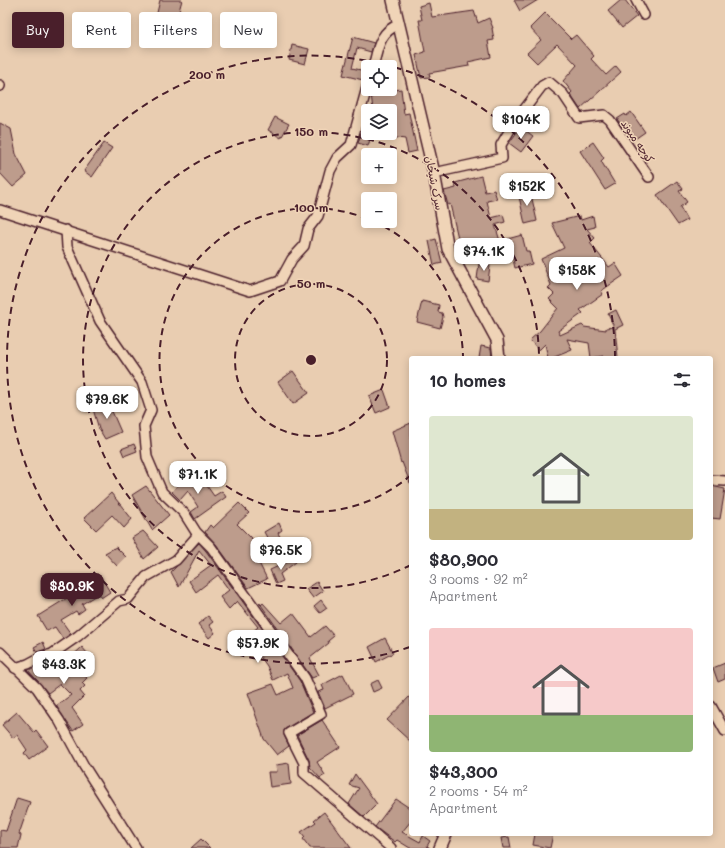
<!DOCTYPE html>
<html lang="en">
<head>
<meta charset="utf-8">
<style>
	:root { --surface:#fff; --page:#f7f7f7; --text:#2b2b33; --muted:#7c7c81; --accent:#4a1f2b }
	body { margin:0; font-family:Mali,"Playpen Sans Arabic",sans-serif; background:var(--page); color:var(--text); height:100vh; display:flex; flex-direction:column; font-size:15px; white-space:nowrap }
	* { box-sizing:border-box; margin:0 }
	p { font-size:13px; color:var(--muted) }
	.icon { flex:none; width:22px; height:22px; fill:none; stroke:currentColor; stroke-width:2; stroke-linecap:round; stroke-linejoin:round }
	.map { position:relative; flex:1; overflow:hidden }
	.details { position:absolute; left:409px; top:356px; width:304px; height:480px; display:flex; flex-direction:column; background:var(--surface); border-radius:4px; box-shadow:0 2px 10px #0003 }
	.details>* { flex:none }
	.top-card { position:absolute; left:12px; top:12px; width:337px; height:36px; display:flex; gap:8px }
	.fabs { position:absolute; left:361px; top:60px; display:grid; gap:8px }
	.fabs a { display:grid; place-items:center; width:36px; height:36px; border-radius:4px; background:var(--surface); box-shadow:0 2px 10px #0003; font-size:20px }
	.price { position:absolute; translate:-50% -34px; padding:0 9px; border-radius:8px; background:#fff; color:#222; font-size:13px; line-height:26px; filter:drop-shadow(0 1px 2px #0008) }
	.price::after { content:''; position:absolute; left:50%; top:24px; width:12px; height:9px; margin-left:-6px; background:inherit; clip-path:polygon(0 0,100% 0,50% 100%) }
	.price.active { background:var(--accent); color:#fff }
	ul { padding:0; list-style:none }
	li { display:grid; align-content:center; gap:8px; height:212px; padding:0 20px }
	li span { display:grid; place-items:center; height:124px; border-radius:4px; color:#555 }
	li>.icon { margin-inline-start:auto }
	span .icon { width:72px; height:72px; fill:#fffc; stroke-width:1 }
	li b { font-size:17px }
	h2 { display:flex; justify-content:space-between; align-items:center; height:48px; padding:0 20px; font-size:17px }
	.chip { padding:0 14px; border-radius:4px; background:var(--surface); box-shadow:0 2px 10px #0003; font-size:14px; line-height:36px }
	.chip.active { background:var(--accent); color:#fff }
	.map>svg:first-child { display:block }
</style>
</head>
<body>
<div class="map">
<svg width="725" height="848" viewBox="0 0 725 848">
	<rect width="100%" height="100%" fill="#e9cdb1"/>
	<filter id="ink" filterUnits="userSpaceOnUse"><feTurbulence type="fractalNoise" baseFrequency=".025" numOctaves="2"/><feDisplacementMap in="SourceGraphic" scale="8" xChannelSelector="R" yChannelSelector="G"/><feConvolveMatrix kernelMatrix="1 2 1 2 8 2 1 2 1" color-interpolation-filters="sRGB"/></filter>
	<g filter="url(#ink)">
		<g fill="#bd9c8c" stroke="#4a1f2b">
			<path d="M160 0H182L176 22 156 17Z"/>
			<path d="M514 0H538L520 11Z"/>
			<path d="M621 0H625L637 16 622 28 608 11Z"/>
			<path d="M429 3 432 17 474 11 478 23 489 18 493 28H492L494 40 488 41 491 57 468 62 469 66 429 73 430 77 421 78 416 55 425 52 419 20H422L419 6Z"/>
			<path d="M545 13 571 39 576 35 594 56 591 59 606 75 616 66 621 72 580 109 570 94 572 92 563 81 577 65 557 44 537 63 527 53 541 40 530 28Z"/>
			<path d="M353 37 374 43 371 52 357 48 352 68 365 71 363 80 343 75Z"/>
			<path d="M292 45 309 49 305 64 289 60Z"/>
			<path d="M401 89 404 114 409 113 417 151 408 153 405 139 390 137V108L373 110 371 94 372 93Z"/>
			<path d="M631 112 645 132 632 141 617 119 625 114 626 116Z"/>
			<path d="M275 117 289 124 281 138 268 130Z"/>
			<path d="M0 123 11 129 16 154 27 175 13 187 0 173Z"/>
			<path d="M521 127 533 136 521 152 509 143Z"/>
			<path d="M361 133H372L368 146 358 143Z"/>
			<path d="M593 142 604 158 601 161 615 184 605 190 580 151Z"/>
			<path d="M104 143 112 148 92 177 84 171Z"/>
			<path d="M481 176 485 192 494 190 497 199 487 201 491 218 503 215 505 222 495 225 500 241 522 235 526 251H529L532 264 515 268 510 247 481 255 482 249 462 255 450 204 448 205 444 191 456 188 455 183Z"/>
			<path d="M677 181 683 189 679 191 687 202 680 207 687 220 678 225 657 195Z"/>
			<path d="M530 190 537 221 525 224 518 192Z"/>
			<path d="M580 216 581 220 593 216 595 227 587 229 595 238 590 243 609 267 615 263 623 276 601 291 603 294 580 310 583 313 558 331 560 335 582 325 584 327 606 330V328L614 327 608 314 616 310 623 325 615 329 618 358H603V356L591 358 589 343 567 339 572 350 552 358H548L545 344 539 350 530 340 540 331 558 308 549 299 554 294 548 288 551 285 541 259 564 248 552 223Z"/>
			<path d="M436 239 442 263 434 265 429 241Z"/>
			<path d="M479 264 490 266 488 281 477 279Z"/>
			<path d="M422 301 439 305 438 312 442 313 443 317 440 328 417 322Z"/>
			<path d="M481 346 491 348 492 358H479Z"/>
			<path d="M293 371 309 393 293 404 278 382Z"/>
			<path d="M384 390 390 407 376 413 369 396Z"/>
			<path d="M110 399 115 406 111 409 121 432 105 439 99 429 93 409Z"/>
			<path d="M411 423V483H410L402 462 401 463 392 431Z"/>
			<path d="M134 444 137 451 124 456 121 449Z"/>
			<path d="M194 475 201 485 205 483 214 496 222 491 226 497 195 519 191 512 198 507 188 491 180 500 172 492 186 476 188 479Z"/>
			<path d="M146 486 169 515 152 530 132 495Z"/>
			<path d="M711 486 725 489 720 519 711 518Z"/>
			<path d="M111 493 132 519 124 528 112 515 96 530 84 518Z"/>
			<path d="M239 503 249 513 237 524 257 544 251 547 267 579 248 588 216 544 205 532 210 525 213 528Z"/>
			<path d="M279 523 282 530 278 533 280 537 270 543 264 532Z"/>
			<path d="M143 531 158 547 144 559 132 538Z"/>
			<path d="M199 543 206 551 300 681 313 712 284 730V735L289 746 277 755 264 739 248 693 273 684 278 695 293 688 287 673 273 680 267 666 246 637 258 627 237 601 229 609 220 597 229 590 218 575 196 592 189 581 211 565 199 550 179 587 171 572Z"/>
			<path d="M116 547 126 557 117 566 105 553Z"/>
			<path d="M294 559 296 562 280 574 283 581 276 584 270 570Z"/>
			<path d="M101 577 110 592 101 598 98 594 82 604 85 609 78 614 76 611 61 620 71 634 63 639 55 627 47 631 38 616Z"/>
			<path d="M317 582 323 591 313 598 306 589Z"/>
			<path d="M321 600 327 608 320 613 314 606Z"/>
			<path d="M259 602 261 605 263 603 281 623 293 613 311 637 325 626 334 636 328 641 329 643 310 658 319 675 312 678Z"/>
			<path d="M208 616 213 622 209 625 215 633 209 638 198 624Z"/>
			<path d="M385 638 393 653 376 662 369 647Z"/>
			<path d="M43 642 46 649 37 652 34 647Z"/>
			<path d="M82 647 87 653 74 665 87 678 82 683 85 686 80 691 84 696 72 708 83 724 73 731 56 706 71 695 60 684 48 693 28 670 46 662 54 673Z"/>
			<path d="M725 663V679L718 682 713 668Z"/>
			<path d="M343 674 353 694 325 708 318 692 324 690 322 685Z"/>
			<path d="M378 680 382 688 373 692 370 684Z"/>
			<path d="M411 695V742L387 720Z"/>
			<path d="M17 712 34 732 36 730 48 746 29 760 24 753 27 750 17 735 13 738 2 725Z"/>
			<path d="M322 720 340 747 317 762 325 775 320 778 310 767 309 760 297 735Z"/>
			<path d="M289 763 291 784 270 787 268 772H277L276 765Z"/>
			<path d="M355 774 377 804 364 817 349 804 359 788 349 785Z"/>
			<path d="M17 798 30 802 19 834 21 835 18 848H0V830L6 831Z"/>
			<path d="M396 799 411 809V821L402 832 420 842 423 836 430 841 427 846 430 848H410L397 840 395 842 375 827Z"/>
			<path d="M324 812 351 848H310L303 839 305 837 301 832 316 822 314 820Z"/>
			<path d="M535 834H553L550 848 533 845Z"/>
			<path d="M509 837 511 848H503L501 838Z"/>
			<path d="M201 839 210 848H191Z"/>
		</g>
		<g fill="none" stroke-linecap="round" stroke-linejoin="round">
			<defs>
				<g id="minor">
					<path d="M636 0 644 15"/>
					<path d="M373 67C378 49 379 32 398 25"/>
					<path d="M0 85V86"/>
					<path d="M434 173 502 158 501 145 514 123 542 86 549 82 563 94 579 118 604 115 610 120 649 177"/>
					<path d="M0 210 250 291 280 281 292 259 304 246 308 229 318 216 330 171 337 158 351 145 368 84"/>
					<path d="M66 230 67 247 100 321 142 382 151 410 144 426 147 457 162 492 184 513 196 532 211 547 244 593 305 678 321 714 289 733 304 763V773L391 848"/>
					<path d="M711 480 725 481"/>
					<path d="M0 652 37 688 59 720 84 766 136 848"/>
					<path d="M15 668 28 664 41 657 52 654 78 636 119 601 128 599 146 577 176 560 198 535"/>
					<path d="M711 706 725 731"/>
				</g>
				<g id="tertiary">
					<path d="M393 0 434 173 448 249 497 340 499 358"/>
					<path d="M440 848 446 834"/>
				</g>
			</defs>
			<use href="#minor" stroke="#4a1f2b" stroke-width="12"/>
			<use href="#tertiary" stroke="#4a1f2b" stroke-width="14"/>
			<use href="#minor" stroke="#f0d4b7" stroke-width="9"/>
			<use href="#tertiary" stroke="#f0d4b7" stroke-width="11"/>
		</g>
	</g>
	<g fill="none" stroke="#4a1f2b" stroke-width="2" stroke-dasharray="7 5">
		<circle cx="311" cy="360" r="76"/>
		<path d="M411 475A152 152 0 1 1 368 219M373 221A152 152 0 0 1 463 357"/>
		<path d="M411 565A228 228 0 1 1 539 356"/>
		<path d="M410 647A304 304 0 1 1 615 357"/>
	</g>
	<g text-anchor="middle" dominant-baseline="central" stroke-width="3" stroke-linejoin="round" paint-order="stroke">
		<g font-size="11" fill="#4a1f2b" stroke="#f0d4b7">
			<text transform="translate(638 141) rotate(56)">کوچه میوند</text>
			<text transform="translate(435 183) rotate(79)">سرک شیخان</text>
		</g>
	</g>
	<circle cx="311" cy="360" r="6" fill="#4a1f2b" stroke="#f0d4b7" stroke-width="2"/>
	<g font-size="12" text-anchor="middle" font-weight="bold" fill="#4a1f2b" stroke="#f0d4b7" stroke-width="3" stroke-linejoin="round" paint-order="stroke">
		<text x="207" y="79">200 m</text>
		<text x="311" y="136">150 m</text>
		<text x="311" y="212">100 m</text>
		<text x="311" y="288">50 m</text>
	</g>
</svg>
<div class="fabs">
<a><svg class="icon" aria-label="locate" viewBox="0 0 24 24"><circle cx="12" cy="12" r="6"/><path d="M12 2v4M12 18v4M2 12h4M18 12h4"/></svg></a>
<a><svg class="icon" aria-label="layers" viewBox="0 0 24 24"><path d="M12 4l9 5-9 5-9-5zM3 14l9 5 9-5"/></svg></a>
<a>+</a>
<a>−</a>
</div>
<b class="price" style="left:521px;top:140px">$104K</b>
<b class="price" style="left:527px;top:207px">$152K</b>
<b class="price" style="left:484px;top:272px">$74.1K</b>
<b class="price" style="left:577px;top:291px">$158K</b>
<b class="price" style="left:107px;top:420px">$79.6K</b>
<b class="price" style="left:198px;top:495px">$71.1K</b>
<b class="price" style="left:281px;top:571px">$76.5K</b>
<b class="price active" style="left:72px;top:607px">$80.9K</b>
<b class="price" style="left:258px;top:664px">$57.9K</b>
<b class="price" style="left:64px;top:685px">$43.3K</b>
<div class="top-card">
<a class="chip active">Buy</a>
<a class="chip">Rent</a>
<a class="chip">Filters</a>
<a class="chip">New</a>
</div>
<section class="details">
<h2>10 homes<svg class="icon" aria-label="filters" viewBox="0 0 24 24"><path d="M4 7h16M4 17h16"/><circle cx="9" cy="7" r="2"/><circle cx="15" cy="17" r="2"/></svg></h2>
<ul>
<li><span style="background:linear-gradient(#dfe7d0 75%,#c2b280 0)"><svg class="icon" aria-label="home" viewBox="0 0 24 24"><path d="M3 11l9-7 9 7M6 9v11h12V9"/></svg></span><div><b>$80,900</b><p>3 rooms · 92 m²</p><p>Apartment</p></div></li>
<li><span style="background:linear-gradient(#f6c9c9 70%,#8fb573 0)"><svg class="icon" aria-label="home" viewBox="0 0 24 24"><path d="M3 11l9-7 9 7M6 9v11h12V9"/></svg></span><div><b>$43,300</b><p>2 rooms · 54 m²</p><p>Apartment</p></div></li>
</ul>
</section>
</div>
</body>
</html>
